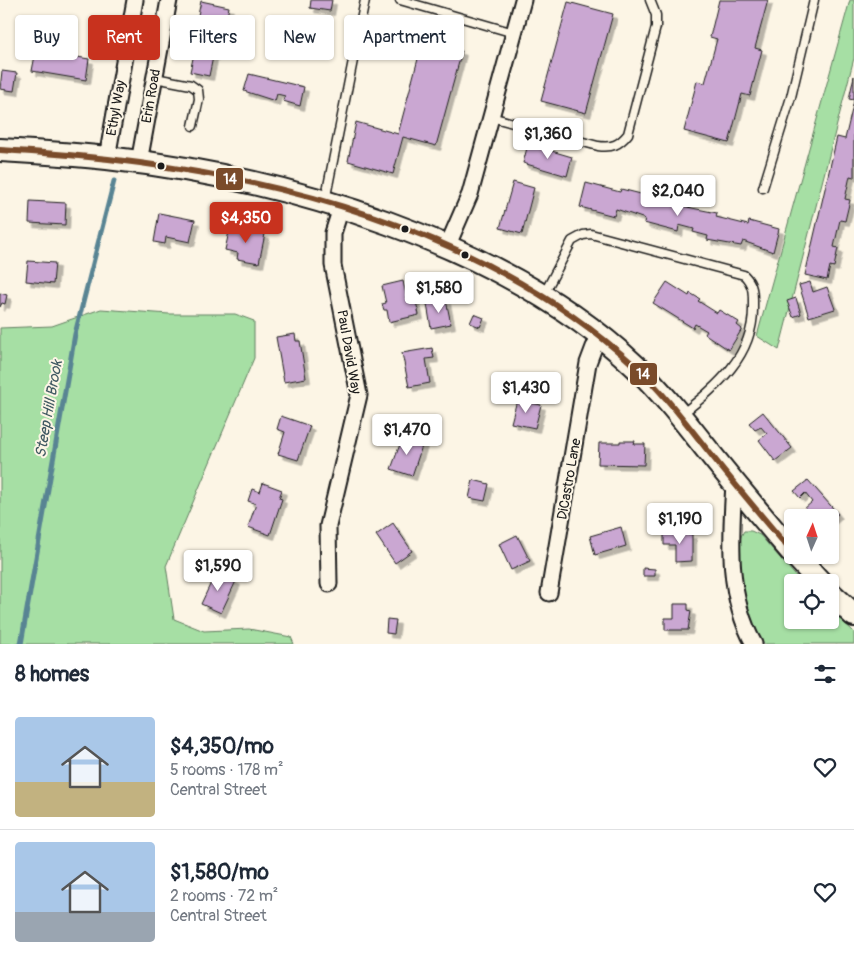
<!DOCTYPE html>
<html lang="en">
<head>
<meta charset="utf-8">
<style>
	:root { --surface:#fff; --page:#f6f6f7; --text:#1f2937; --muted:#747a83; --line:#e0e1e3; --accent:#c8321e }
	body { margin:0; font-family:Pangolin,sans-serif; background:var(--page); color:var(--text); height:100vh; display:flex; flex-direction:column; font-size:19px; white-space:nowrap }
	* { box-sizing:border-box; margin:0 }
	p { font-size:16px; color:var(--muted) }
	.icon { flex:none; width:28px; height:28px; fill:none; stroke:currentColor; stroke-width:2; stroke-linecap:round; stroke-linejoin:round }
	.map { position:relative; height:644px; overflow:hidden }
	.sheet { display:flex; flex-direction:column; background:var(--surface); flex:1 }
	.sheet>* { flex:none }
	.banner { position:absolute; left:15px; top:15px; width:500px; height:45px; display:flex; gap:10px }
	.needle { width:32px; rotate:3deg }
	.fabs { position:absolute; left:784px; top:509px; display:grid; gap:10px }
	.fabs a { display:grid; place-items:center; width:55px; height:55px; border-radius:5px; background:var(--surface); box-shadow:0 1px 4px #0004; font-size:25px }
	.price { position:absolute; translate:-50% -42px; padding:0 11px; border-radius:5px; background:#fff; color:#222; font-size:16px; line-height:32px; filter:drop-shadow(0 1px 2px #0008) }
	.price::after { content:''; position:absolute; left:50%; top:30px; width:15px; height:11px; margin-left:-8px; background:inherit; clip-path:polygon(0 0,100% 0,50% 100%) }
	.price.on { background:var(--accent); color:#fff }
	ul { padding:0; list-style:none }
	li { display:flex; align-items:center; gap:15px; height:125px; padding:0 15px }
	li+li { border-top:1px solid var(--line) }
	li span { display:grid; place-items:center; flex:none; width:140px; height:100px; border-radius:5px; color:#555 }
	li>.icon { margin-inline-start:auto }
	span .icon { width:60px; height:60px; fill:#fffc; stroke-width:1 }
	li b { font-size:21px }
	h2 { display:flex; justify-content:space-between; align-items:center; height:60px; padding:0 15px; font-size:21px }
	.chip { padding:0 18px; border-radius:5px; background:var(--surface); box-shadow:0 1px 4px #0004; font-size:18px; line-height:45px }
	.chip.on { background:var(--accent); color:#fff }
	.map>svg:first-child { display:block }
</style>
</head>
<body>
<div class="map">
<svg width="854" height="644" viewBox="0 0 854 644">
	<defs>
		<filter id="shadow"><feDropShadow dx="4.5" dy="4.5" stdDeviation="0" flood-color="#0004"/></filter>
	</defs>
	<rect width="100%" height="100%" fill="#fcf5e5"/>
	<filter id="ink" filterUnits="userSpaceOnUse"><feTurbulence type="fractalNoise" baseFrequency=".02" numOctaves="2"/><feDisplacementMap in="SourceGraphic" scale="10" xChannelSelector="R" yChannelSelector="G"/><feConvolveMatrix kernelMatrix="1 2 1 2 8 2 1 2 1" color-interpolation-filters="sRGB"/></filter>
	<g filter="url(#ink)">
		<g fill="#a6dfa4" stroke="#617e60">
			<path d="M850 0H854V58L779 350 757 336Z"/>
			<path d="M101 309 169 314H235L254 321V358L166 566 174 619 204 631 249 629 291 637 294 644H0V328L52 326Z"/>
			<path d="M744 531H751L760 535 801 582H792V620H830V609L854 632V644H764C746 624 727 554 744 531Z"/>
		</g>
		<g fill="none" stroke-linecap="round" stroke-linejoin="round">
			<path stroke="#598493" stroke-width="5" d="M21 644 75 334 114 181"/>
		</g>
		<g fill="#caa7d2" stroke="#1c1c1c" filter="url(#shadow)">
			<path d="M311 0H332L330 11 310 8Z"/>
			<path d="M719 0H768L755 48 762 50 750 96 742 94 729 143 684 131 697 81 705 83 717 39 710 37Z"/>
			<path d="M201 1 229 7 219 53 214 52 209 76 190 72 195 49 191 48Z"/>
			<path d="M568 2 613 14 586 113 541 101Z"/>
			<path d="M423 40 462 51 436 146 403 137 393 174 348 161 356 122 398 134Z"/>
			<path d="M36 50 89 59 86 80 32 71Z"/>
			<path d="M2 71 17 73 14 91 0 89Z"/>
			<path d="M249 74 304 87 300 106 283 101 285 96 277 94 275 101 244 91Z"/>
			<path d="M854 76V100L849 99Z"/>
			<path d="M854 101V177L850 176 845 199 850 200 845 221 840 220 834 247 838 248 834 267 830 266 827 280 805 275 837 137 845 139Z"/>
			<path d="M528 144 572 157 567 176 523 163Z"/>
			<path d="M513 182 534 188 522 234 500 228Z"/>
			<path d="M586 183 620 192 621 189 653 197 652 200 717 213 716 217 748 225 749 221 779 229 773 252 743 241 741 246 707 240 708 236 693 232 694 229 679 225 678 232 644 223 645 219 616 209 614 216 580 207Z"/>
			<path d="M30 201 66 203 65 225 29 223Z"/>
			<path d="M159 213 195 220 190 242 166 237 165 244 154 242Z"/>
			<path d="M230 227 265 234 259 263 237 259 238 253 225 250Z"/>
			<path d="M28 261 55 263 53 284 26 281Z"/>
			<path d="M403 281 407 299 415 297 419 315 389 322 387 310H384L382 304 386 303 382 286Z"/>
			<path d="M667 282 689 296 690 293 700 299 698 301 717 313 719 310 739 322 737 325 742 329 729 350 705 334 707 331 695 324 693 328 653 303Z"/>
			<path d="M810 282 813 292 827 287 835 309 809 317 799 285Z"/>
			<path d="M0 293 7 295 5 304 2 303 0 307Z"/>
			<path d="M796 298 801 314 793 317 787 301Z"/>
			<path d="M446 300 451 324 431 328 427 304Z"/>
			<path d="M474 314 484 318 480 327 470 323Z"/>
			<path d="M295 334 296 341H300L306 378 284 382 276 337Z"/>
			<path d="M432 348 434 358 426 359 430 383 409 387 402 353Z"/>
			<path d="M517 400 541 405 535 428 511 423Z"/>
			<path d="M763 412 792 448 775 461 759 440 767 434 761 427 755 430 749 423Z"/>
			<path d="M281 416 310 426 298 460 278 454 285 432 277 429Z"/>
			<path d="M403 436 423 443 412 476 391 469Z"/>
			<path d="M620 441H635L634 444H645L644 465 598 464 599 443H620Z"/>
			<path d="M473 480 489 484 485 501 469 498Z"/>
			<path d="M808 480 838 514 830 521V518H812L804 509 812 502 805 493 800 498 794 491Z"/>
			<path d="M263 483 282 490 279 498 282 499 270 535 248 527 256 504 248 501 252 489 260 492Z"/>
			<path d="M393 523 412 551 395 563 376 535Z"/>
			<path d="M621 527 626 546 595 555 590 536Z"/>
			<path d="M664 530H677V534H692V561L675 562V545H664Z"/>
			<path d="M517 535 530 561 511 570 499 544Z"/>
			<path d="M643 568 655 569V576H643Z"/>
			<path d="M216 572 236 581 221 613 201 604Z"/>
			<path d="M674 604H688V610L691 611 688 630H665V618H674Z"/>
			<path d="M387 619 396 620 394 634 386 633Z"/>
		</g>
		<g fill="none" stroke-linecap="round" stroke-linejoin="round">
			<defs>
				<g id="lane">
					<path d="M400 0 514 33"/>
					<path d="M155 78 191 85 198 90 199 99 193 126"/>
					<path d="M491 117 598 146C612 148 619 145 628 134L656 27V15L650 0"/>
					<path d="M763 188 791 97 814 0"/>
					<path d="M325 201 365 0"/>
					<path d="M543 296 572 241 583 235 591 234 744 275C754 285 753 294 753 307 754 356 717 386 682 414"/>
				</g>
				<g id="street">
					<path d="M107 158 135 0"/>
					<path d="M139 162 169 0"/>
					<path d="M447 247 470 194 523 0"/>
					<path d="M734 483C731 537 726 594 754 644"/>
					<path d="M329 584 328 526 359 395 333 265V233L341 208"/>
					<path d="M549 593 588 363 594 347 601 338"/>
				</g>
				<g id="secondary">
					<path d="M0 150C36 152 71 154 107 158 282 177 506 243 636 367 663 393 686 423 709 452 736 486 764 519 792 552"/>
					<path d="M795 555 820 582"/>
					<path d="M830 593 854 615"/>
				</g>
			</defs>
			<use href="#lane" stroke="#1c1c1c" stroke-width="11"/>
			<use href="#street" stroke="#1c1c1c" stroke-width="19"/>
			<use href="#secondary" stroke="#1c1c1c" stroke-width="26"/>
			<use href="#lane" stroke="#fcf5e5" stroke-width="8"/>
			<use href="#street" stroke="#fcf5e5" stroke-width="15"/>
			<use href="#secondary" stroke="#fcf5e5" stroke-width="22"/>
			<defs>
				<path id="bus-1" d="M0 150C222 162 467 213 636 367 663 392 686 423 709 452 736 486 764 519 792 552"/>
			</defs>
			<use href="#bus-1" stroke="#fcf5e5" stroke-width="10"/>
			<use href="#bus-1" stroke="#7a4b2a" stroke-width="6"/>
		</g>
	</g>
	<g fill="#1c1c1c" stroke="#fcf5e5" stroke-width="2">
		<circle cx="161" cy="166" r="4.5"/>
		<circle cx="405" cy="229" r="4.5"/>
		<circle cx="465" cy="255" r="4.5"/>
	</g>
	<g text-anchor="middle" dominant-baseline="central" stroke-width="4" stroke-linejoin="round" paint-order="stroke">
		<g font-size="14" fill="#1c1c1c" stroke="#fcf5e5">
			<text transform="translate(151 96) rotate(-80)">Erin Road</text>
			<text transform="translate(116 108) rotate(-80)">Ethyl Way</text>
			<text transform="translate(349 352) rotate(80)">Paul David Way</text>
			<text transform="translate(569 479) rotate(-80)">DiCastro Lane</text>
		</g>
		<g font-size="15" font-style="italic" fill="#405962" stroke="#fcf5e5">
			<text transform="translate(49 409) rotate(-80)">Steep Hill Brook</text>
		</g>
	</g>
	<g stroke="#fcf5e5" stroke-width="2">
		<rect x="215" y="167" width="29" height="24" rx="5" fill="#7a4b2a"/>
		<rect x="629" y="362" width="29" height="24" rx="5" fill="#7a4b2a"/>
	</g>
	<g font-size="14" text-anchor="middle" font-weight="bold" fill="#fff">
		<text x="230" y="184">14</text>
		<text x="643" y="379">14</text>
	</g>
</svg>
<div class="fabs">
<a><svg class="needle" viewBox="-14 -14 28 28"><path d="M0-13l5 13h-10z" fill="#e53935"/><path d="M0 13l5-13h-10z" fill="#747a83"/></svg></a>
<a><svg class="icon" aria-label="locate" viewBox="0 0 24 24"><circle cx="12" cy="12" r="6"/><path d="M12 2v4M12 18v4M2 12h4M18 12h4"/></svg></a>
</div>
<b class="price" style="left:548px;top:160px">$1,360</b>
<b class="price" style="left:678px;top:217px">$2,040</b>
<b class="price on" style="left:246px;top:244px">$4,350</b>
<b class="price" style="left:439px;top:314px">$1,580</b>
<b class="price" style="left:526px;top:414px">$1,430</b>
<b class="price" style="left:407px;top:456px">$1,470</b>
<b class="price" style="left:680px;top:545px">$1,190</b>
<b class="price" style="left:218px;top:592px">$1,590</b>
<div class="banner">
<a class="chip">Buy</a>
<a class="chip on">Rent</a>
<a class="chip">Filters</a>
<a class="chip">New</a>
<a class="chip">Apartment</a>
</div>
</div>
<section class="sheet">
<h2>8 homes<svg class="icon" aria-label="filters" viewBox="0 0 24 24"><path d="M4 7h16M4 17h16"/><circle cx="9" cy="7" r="2"/><circle cx="15" cy="17" r="2"/></svg></h2>
<ul>
<li><span style="background:linear-gradient(#a9c7e8 65%,#c2b280 0)"><svg class="icon" aria-label="home" viewBox="0 0 24 24"><path d="M3 11l9-7 9 7M6 9v11h12V9"/></svg></span><div><b>$4,350/mo</b><p>5 rooms · 178 m²</p><p>Central Street</p></div><svg class="icon" aria-label="heart" viewBox="0 0 24 24"><path d="M12 20l-8-8c-3-5 5-10 8-4 3-6 11-1 8 4z"/></svg></li>
<li><span style="background:linear-gradient(#a9c7e8 70%,#9aa5b1 0)"><svg class="icon" aria-label="home" viewBox="0 0 24 24"><path d="M3 11l9-7 9 7M6 9v11h12V9"/></svg></span><div><b>$1,580/mo</b><p>2 rooms · 72 m²</p><p>Central Street</p></div><svg class="icon" aria-label="heart" viewBox="0 0 24 24"><path d="M12 20l-8-8c-3-5 5-10 8-4 3-6 11-1 8 4z"/></svg></li>
</ul>
</section>
</body>
</html>
